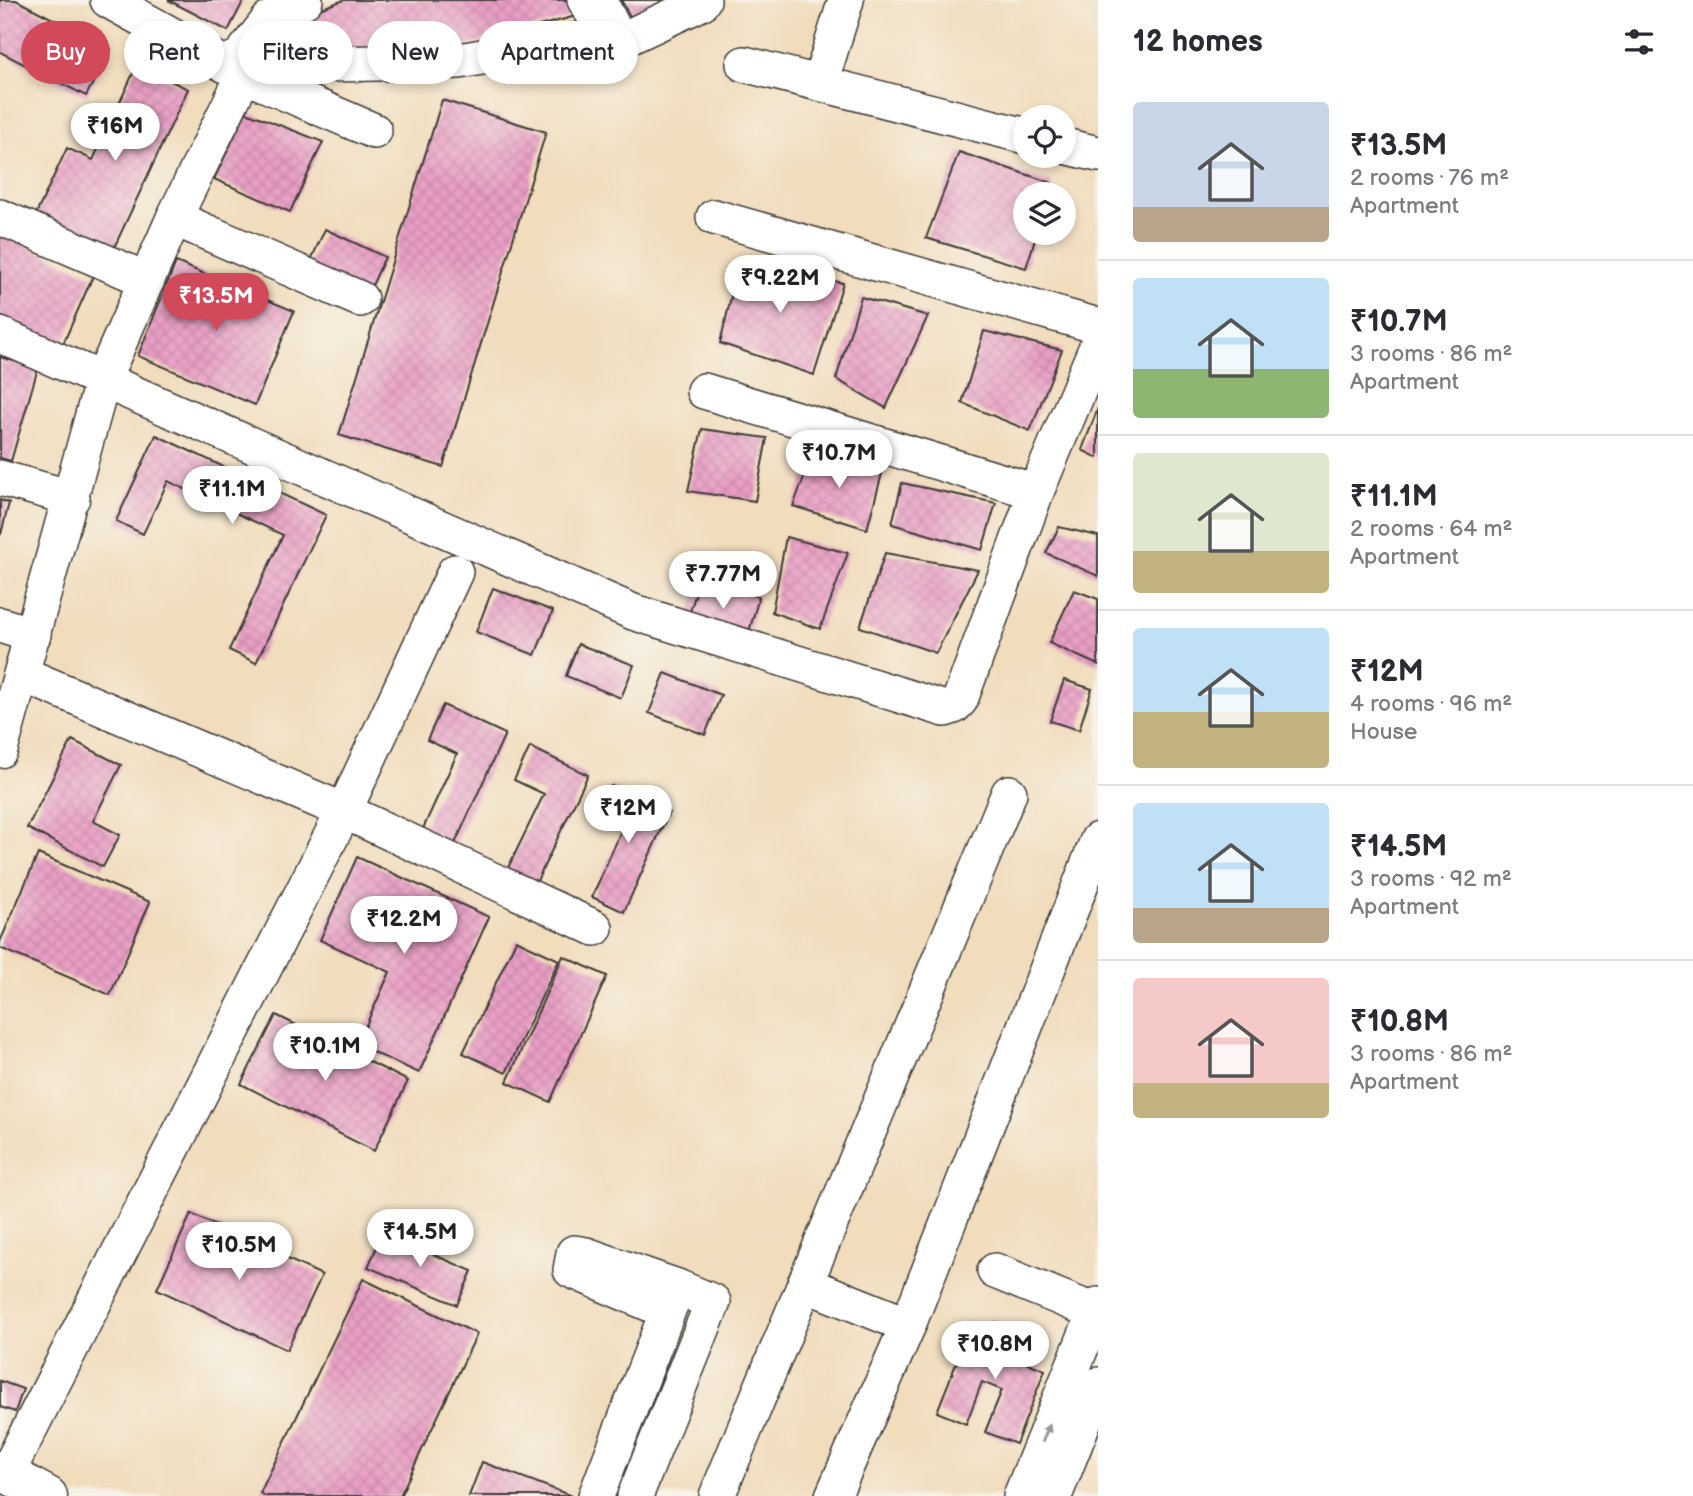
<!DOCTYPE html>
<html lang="en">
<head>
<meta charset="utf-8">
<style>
	:root { --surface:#fff; --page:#f2f2f3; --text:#2b2b33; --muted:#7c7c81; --line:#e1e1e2; --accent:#d1495b }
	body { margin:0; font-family:"Balsamiq Sans",sans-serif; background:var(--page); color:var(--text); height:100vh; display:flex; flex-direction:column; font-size:26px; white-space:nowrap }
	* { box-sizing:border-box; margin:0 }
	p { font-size:23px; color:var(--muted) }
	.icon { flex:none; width:38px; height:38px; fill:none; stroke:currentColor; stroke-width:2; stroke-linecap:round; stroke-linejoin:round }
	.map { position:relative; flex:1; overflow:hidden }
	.side { display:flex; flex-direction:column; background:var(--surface); width:595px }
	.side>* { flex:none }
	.top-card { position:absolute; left:21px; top:21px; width:665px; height:63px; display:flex; gap:14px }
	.tools { position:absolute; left:1013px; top:105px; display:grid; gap:14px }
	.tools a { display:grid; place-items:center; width:63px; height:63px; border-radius:50%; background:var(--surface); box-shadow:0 4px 10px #0003; font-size:35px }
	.price { position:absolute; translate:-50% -60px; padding:0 16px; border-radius:24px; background:#fff; color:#222; font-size:23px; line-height:46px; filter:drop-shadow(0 2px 4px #0008) }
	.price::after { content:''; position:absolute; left:50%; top:42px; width:21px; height:16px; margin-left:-10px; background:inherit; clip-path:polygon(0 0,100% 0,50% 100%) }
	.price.current { background:var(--accent); color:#fff }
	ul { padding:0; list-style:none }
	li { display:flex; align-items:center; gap:21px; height:175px; padding:0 35px }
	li+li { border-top:2px solid var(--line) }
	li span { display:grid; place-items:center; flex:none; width:196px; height:140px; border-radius:7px; color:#555 }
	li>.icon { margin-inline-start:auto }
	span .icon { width:84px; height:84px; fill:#fffc; stroke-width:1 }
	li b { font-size:30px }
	h2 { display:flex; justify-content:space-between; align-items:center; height:84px; padding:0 35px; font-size:30px }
	.chip { padding:0 24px; border-radius:32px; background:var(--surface); box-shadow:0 4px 10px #0003; font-size:24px; line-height:63px }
	.chip.current { background:var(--accent); color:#fff }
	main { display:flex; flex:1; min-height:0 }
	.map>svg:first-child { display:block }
</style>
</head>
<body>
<main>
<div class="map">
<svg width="1098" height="1496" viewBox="0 0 1098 1496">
	<defs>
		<pattern id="building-cross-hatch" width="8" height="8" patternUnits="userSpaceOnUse" patternTransform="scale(1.75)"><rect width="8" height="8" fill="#e99ec5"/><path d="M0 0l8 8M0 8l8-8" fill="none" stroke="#c788a9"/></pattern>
	</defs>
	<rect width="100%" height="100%" fill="#f7f3e8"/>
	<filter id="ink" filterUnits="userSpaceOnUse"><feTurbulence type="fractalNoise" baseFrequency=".0143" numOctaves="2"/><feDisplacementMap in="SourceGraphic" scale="14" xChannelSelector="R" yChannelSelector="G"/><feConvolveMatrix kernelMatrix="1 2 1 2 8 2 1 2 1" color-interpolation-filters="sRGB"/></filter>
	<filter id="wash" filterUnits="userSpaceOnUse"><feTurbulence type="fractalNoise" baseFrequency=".00686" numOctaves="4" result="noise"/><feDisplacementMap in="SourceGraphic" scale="28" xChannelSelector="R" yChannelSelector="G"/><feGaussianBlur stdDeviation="1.57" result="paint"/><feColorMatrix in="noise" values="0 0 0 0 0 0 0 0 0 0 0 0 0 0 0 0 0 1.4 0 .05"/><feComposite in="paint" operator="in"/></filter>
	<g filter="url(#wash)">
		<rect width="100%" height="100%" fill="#f1dcbc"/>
		<g id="blocks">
			<g fill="url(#building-cross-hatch)">
				<path d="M0 0H16L111 49 86 96 0 52Z"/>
				<path d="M168 0H244L228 31Z"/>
				<path d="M344 0H567L576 16 450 50 294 49 284 22Z"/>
				<path d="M621 0H665L633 22Z"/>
				<path d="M137 65 188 89 113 250 36 214 67 148 93 160Z"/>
				<path d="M442 100 546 132 443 467 339 435Z"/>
				<path d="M246 112 323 142 290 212 214 179Z"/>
				<path d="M959 152 1052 183 1049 194H1026V233H1037L1026 268 926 238Z"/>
				<path d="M325 229 385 257 366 299 306 271Z"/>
				<path d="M0 234 93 276 63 344 0 316Z"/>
				<path d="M740 260 843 283 814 375 720 343Z"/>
				<path d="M176 262 294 311 255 405 138 356Z"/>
				<path d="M861 297 928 316 886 408 836 379Z"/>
				<path d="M984 331 1062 350 1030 431 962 403Z"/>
				<path d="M0 357 38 368 11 461 0 458Z"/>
				<path d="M1098 408V458L1082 450Z"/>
				<path d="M702 429 767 438 755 501 688 491Z"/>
				<path d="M156 435 326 515 256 663 229 650 283 535 168 481 143 534 116 521Z"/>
				<path d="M814 452 883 470 867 529 793 506Z"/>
				<path d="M902 483 996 503 982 550 892 524Z"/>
				<path d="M0 500 9 503 1 534H0Z"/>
				<path d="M1059 527 1098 536V576L1046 553Z"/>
				<path d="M786 537 848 553 820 629 772 612Z"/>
				<path d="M885 553 978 570 936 653 860 627Z"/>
				<path d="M700 580 759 597 746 642 686 624Z"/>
				<path d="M493 588 553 611 535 655 476 632Z"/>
				<path d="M1074 590 1098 599V665L1049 643Z"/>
				<path d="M578 644 634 665 621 698 566 676Z"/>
				<path d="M665 673 721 695 705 735 649 713Z"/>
				<path d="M1064 680 1092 689 1079 730 1050 721Z"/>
				<path d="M443 705 505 734 453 848 421 833 457 754 427 740Z"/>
				<path d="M72 740 121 765 93 821 120 835 103 867 27 828Z"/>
				<path d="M530 747 588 775 534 887 505 874 544 794 514 780Z"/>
				<path d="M611 786 669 812 624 912 592 897 622 829 597 818Z"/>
				<path d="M38 854 150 902 110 995 0 948V942Z"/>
				<path d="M357 857 489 917 419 1073 357 1045 390 972 320 940Z"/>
				<path d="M516 940 559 960 506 1073 463 1053Z"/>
				<path d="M563 956 607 976 550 1102 507 1082Z"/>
				<path d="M276 1015 408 1081 374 1151 241 1084Z"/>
				<path d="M191 1214 322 1275 287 1350 157 1289Z"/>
				<path d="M383 1233 472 1271 457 1305 368 1267Z"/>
				<path d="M363 1279 477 1334 400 1496H265L260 1493Z"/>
				<path d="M996 1322 1034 1337 1025 1362 1045 1370 1016 1444 985 1432 1002 1390 982 1382 966 1424 937 1412 967 1336 988 1344Z"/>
				<path d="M0 1381 23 1389 15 1412 0 1407Z"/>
				<path d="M482 1462 572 1496H469Z"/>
			</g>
		</g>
	</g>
	<g filter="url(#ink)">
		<use href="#blocks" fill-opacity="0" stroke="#3c3934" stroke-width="2"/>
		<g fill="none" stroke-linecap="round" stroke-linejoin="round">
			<defs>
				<g id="minor">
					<path d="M108 0 244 75 374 131"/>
					<path d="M600 3 620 41 701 3 703 0"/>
					<path d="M269 20 293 65 459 61 592 38 599 34 601 26 585 0"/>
					<path d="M225 64 241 56 269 20 305 0"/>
					<path d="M744 64 1026 136"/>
					<path d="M820 83 846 0"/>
					<path d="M1064 146 1098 154"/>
					<path d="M0 217 147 280"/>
					<path d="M714 217 1098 326"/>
					<path d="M174 218 360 299"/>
					<path d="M0 335 633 612 945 709 954 706 960 700 1036 492 1098 344"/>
					<path d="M704 391 1036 492"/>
					<path d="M0 478 72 498"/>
					<path d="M0 625 33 635"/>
					<path d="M22 674 344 811 595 928"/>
					<path d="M0 750 103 379 174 218 244 75"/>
					<path d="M995 1271 1098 1313"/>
					<path d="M805 1284 908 1325"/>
					<path d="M667 1311 571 1270 574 1253 586 1255 677 1287"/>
					<path d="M7 1473 344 811 455 572"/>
					<path d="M596 1496 677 1287 713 1302 635 1496"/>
					<path d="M717 1496 1009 793"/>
					<path d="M833 1496 908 1325 1098 840"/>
					<path d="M1021 1496 1098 1305"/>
					<path d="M1054 1496 1098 1385"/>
				</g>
				<path id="major" d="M0 1470 48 1496"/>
			</defs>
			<use href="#minor" stroke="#3c3934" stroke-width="38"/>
			<use href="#major" stroke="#3c3934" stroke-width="41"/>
			<use href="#minor" stroke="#fff" stroke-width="35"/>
			<use href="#major" stroke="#fff" stroke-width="38"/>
		</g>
		<defs><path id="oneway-solid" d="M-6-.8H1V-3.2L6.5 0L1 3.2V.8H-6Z" transform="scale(1.75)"/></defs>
		<use fill="#999" href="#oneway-solid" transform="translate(1046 1433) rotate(-68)"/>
	</g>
</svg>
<div class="tools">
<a><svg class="icon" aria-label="locate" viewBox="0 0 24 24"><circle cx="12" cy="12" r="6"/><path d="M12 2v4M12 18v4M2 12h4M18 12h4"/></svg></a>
<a><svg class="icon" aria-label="layers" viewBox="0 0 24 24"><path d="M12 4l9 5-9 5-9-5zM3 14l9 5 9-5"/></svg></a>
</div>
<b class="price" style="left:115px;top:163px">₹16M</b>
<b class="price" style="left:780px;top:315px">₹9.22M</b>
<b class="price current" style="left:216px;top:333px">₹13.5M</b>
<b class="price" style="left:839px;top:490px">₹10.7M</b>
<b class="price" style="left:232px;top:526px">₹11.1M</b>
<b class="price" style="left:723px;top:611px">₹7.77M</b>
<b class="price" style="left:628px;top:845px">₹12M</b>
<b class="price" style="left:404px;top:956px">₹12.2M</b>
<b class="price" style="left:325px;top:1083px">₹10.1M</b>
<b class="price" style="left:420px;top:1269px">₹14.5M</b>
<b class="price" style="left:239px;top:1282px">₹10.5M</b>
<b class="price" style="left:995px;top:1381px">₹10.8M</b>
<div class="top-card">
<a class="chip current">Buy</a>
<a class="chip">Rent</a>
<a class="chip">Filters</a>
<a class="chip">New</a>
<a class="chip">Apartment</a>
</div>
</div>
<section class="side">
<h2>12 homes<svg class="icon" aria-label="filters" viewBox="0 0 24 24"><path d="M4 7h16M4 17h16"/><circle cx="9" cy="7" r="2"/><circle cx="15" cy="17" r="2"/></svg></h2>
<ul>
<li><span style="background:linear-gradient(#c9d6e8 75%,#b9a48a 0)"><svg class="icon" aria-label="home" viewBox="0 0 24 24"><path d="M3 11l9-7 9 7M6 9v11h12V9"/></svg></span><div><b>₹13.5M</b><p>2 rooms · 76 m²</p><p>Apartment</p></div></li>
<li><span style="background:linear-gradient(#bfe0f5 65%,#8fb573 0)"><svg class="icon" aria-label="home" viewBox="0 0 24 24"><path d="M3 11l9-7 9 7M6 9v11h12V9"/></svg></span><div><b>₹10.7M</b><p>3 rooms · 86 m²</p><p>Apartment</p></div></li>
<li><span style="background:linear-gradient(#dfe7d0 70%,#c2b280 0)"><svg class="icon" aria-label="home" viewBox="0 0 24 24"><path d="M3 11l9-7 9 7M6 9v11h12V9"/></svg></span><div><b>₹11.1M</b><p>2 rooms · 64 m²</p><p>Apartment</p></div></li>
<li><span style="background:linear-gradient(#bfe0f5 60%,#c2b280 0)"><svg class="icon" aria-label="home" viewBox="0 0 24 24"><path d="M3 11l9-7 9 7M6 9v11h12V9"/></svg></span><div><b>₹12M</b><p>4 rooms · 96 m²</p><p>House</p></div></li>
<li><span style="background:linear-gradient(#bfe0f5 75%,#b9a48a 0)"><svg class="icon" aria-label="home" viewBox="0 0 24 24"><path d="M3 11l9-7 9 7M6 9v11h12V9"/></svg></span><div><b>₹14.5M</b><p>3 rooms · 92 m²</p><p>Apartment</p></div></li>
<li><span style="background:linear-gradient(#f6c9c9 75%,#c2b280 0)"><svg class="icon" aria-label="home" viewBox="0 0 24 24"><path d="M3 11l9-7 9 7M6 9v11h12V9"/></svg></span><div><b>₹10.8M</b><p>3 rooms · 86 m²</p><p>Apartment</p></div></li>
</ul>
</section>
</main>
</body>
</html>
